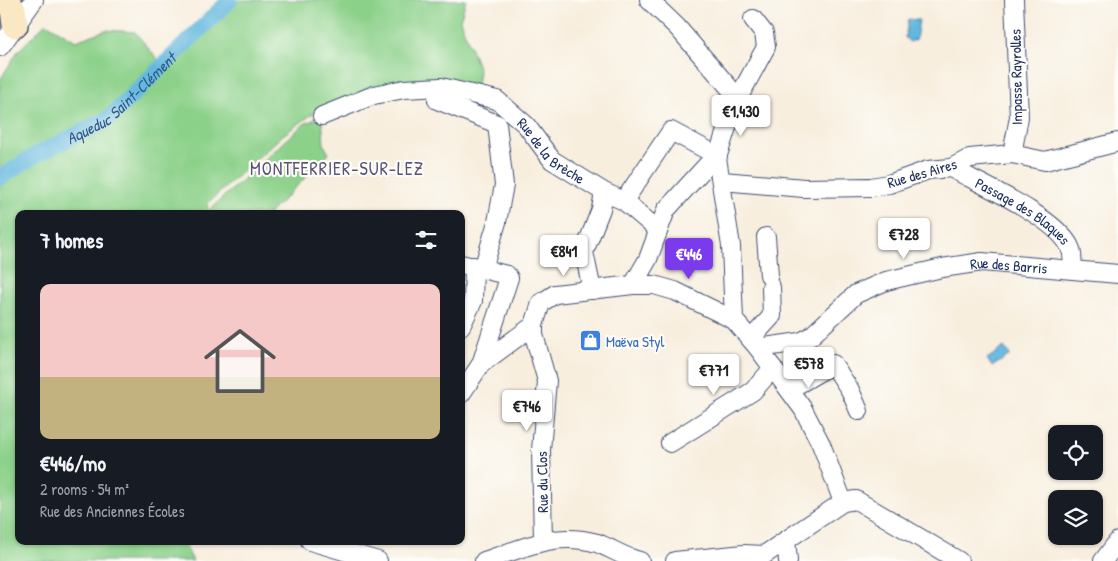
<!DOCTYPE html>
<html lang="en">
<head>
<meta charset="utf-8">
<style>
	:root { --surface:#171b24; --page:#242831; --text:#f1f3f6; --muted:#9ea1a6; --accent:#7c3aed }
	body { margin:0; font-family:"Patrick Hand",sans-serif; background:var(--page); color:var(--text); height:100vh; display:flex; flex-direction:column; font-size:19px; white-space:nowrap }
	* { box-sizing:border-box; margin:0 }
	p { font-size:16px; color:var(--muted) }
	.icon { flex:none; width:28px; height:28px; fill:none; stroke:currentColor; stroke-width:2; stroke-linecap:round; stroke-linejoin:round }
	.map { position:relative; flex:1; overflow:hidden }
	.drawer { position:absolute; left:15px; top:210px; width:450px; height:335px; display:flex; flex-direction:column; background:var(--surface); border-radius:10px; box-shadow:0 1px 4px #0004 }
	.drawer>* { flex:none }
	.fabs { position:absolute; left:1048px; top:425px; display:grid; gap:10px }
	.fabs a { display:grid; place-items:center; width:55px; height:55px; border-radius:10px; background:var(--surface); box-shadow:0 1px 4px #0004; font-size:25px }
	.price { position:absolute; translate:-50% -42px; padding:0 11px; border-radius:5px; background:#fff; color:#222; font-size:16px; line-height:32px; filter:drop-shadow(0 1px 2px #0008) }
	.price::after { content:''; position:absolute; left:50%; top:30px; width:15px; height:11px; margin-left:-8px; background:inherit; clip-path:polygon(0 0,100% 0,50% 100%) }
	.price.selected { background:var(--accent); color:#fff }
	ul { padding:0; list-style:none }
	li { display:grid; align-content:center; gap:10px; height:265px; padding:0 25px }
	li span { display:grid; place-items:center; height:155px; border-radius:10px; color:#555 }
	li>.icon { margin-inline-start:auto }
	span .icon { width:90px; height:90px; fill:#fffc; stroke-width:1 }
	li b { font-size:21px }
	h2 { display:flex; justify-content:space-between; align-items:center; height:60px; padding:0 25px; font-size:21px }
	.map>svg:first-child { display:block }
</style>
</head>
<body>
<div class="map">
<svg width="1118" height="561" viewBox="0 0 1118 561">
	<defs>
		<pattern id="water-ripples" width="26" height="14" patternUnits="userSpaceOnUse" patternTransform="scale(1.25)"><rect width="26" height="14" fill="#63b8df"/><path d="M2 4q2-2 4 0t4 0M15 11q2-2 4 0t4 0" fill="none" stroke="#5196b8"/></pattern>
	</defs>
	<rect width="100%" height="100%" fill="#fdfcf7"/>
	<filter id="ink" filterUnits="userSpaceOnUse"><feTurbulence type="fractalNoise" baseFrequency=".02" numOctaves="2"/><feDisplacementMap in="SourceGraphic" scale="10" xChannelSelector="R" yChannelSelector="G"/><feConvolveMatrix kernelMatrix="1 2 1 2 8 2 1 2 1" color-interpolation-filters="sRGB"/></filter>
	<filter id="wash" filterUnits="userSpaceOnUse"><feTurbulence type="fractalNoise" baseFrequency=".0096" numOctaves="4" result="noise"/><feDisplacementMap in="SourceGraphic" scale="20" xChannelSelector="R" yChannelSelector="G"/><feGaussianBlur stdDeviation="1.12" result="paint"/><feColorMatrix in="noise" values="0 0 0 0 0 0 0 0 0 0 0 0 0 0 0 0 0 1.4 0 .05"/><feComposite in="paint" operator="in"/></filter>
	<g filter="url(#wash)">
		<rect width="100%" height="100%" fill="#f8eede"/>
		<path fill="#8cd18a" stroke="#548074" d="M222 0H466L460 20 479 70 477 86 440 81 318 110 283 135 209 202 207 208 209 210 304 124 322 116 324 145 329 154 269 214H19V541H183L193 561H0V80L18 51 46 23 76 41 106 30 135 32 159 61Z"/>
		<g fill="url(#water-ripples)" stroke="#3f749e">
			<path d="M908 19 919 20 916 40 910 42 905 38Z"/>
			<path d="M567 241 569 257 561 258 559 242Z"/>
			<path d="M1004 347 1010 355 992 367 987 359Z"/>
		</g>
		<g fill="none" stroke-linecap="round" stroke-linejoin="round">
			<path stroke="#63b8df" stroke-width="16" id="s1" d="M0 178 32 157 108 119 230 0"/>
		</g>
	</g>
	<g filter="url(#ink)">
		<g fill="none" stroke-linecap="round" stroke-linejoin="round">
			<defs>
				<g id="street">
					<path d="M649 0 677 27 733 92 734 106 717 158 731 246 734 320"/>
					<path d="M0 47 34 0"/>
					<path d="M441 87 437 100 497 124 504 185 497 222 483 269"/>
					<path d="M734 106 766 47 764 33 753 19"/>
					<path id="s2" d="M322 116 374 95 404 89 441 87 497 100 526 125 552 160 604 192 624 201 658 230"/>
					<path d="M1012 154 1019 117 1014 0"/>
					<path id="s3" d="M951 168C980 184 1056 217 1070 247 1073 254 1073 261 1072 269"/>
					<path d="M722 181 804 188 871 187 889 184 928 170 951 168 970 158 1012 154 1045 161 1118 142"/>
					<path d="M624 201 671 131 718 156"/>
					<path d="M766 237 769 275"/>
					<path d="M461 264 507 275 509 278 481 364"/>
					<path d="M633 285 648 259 666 210 707 165 717 158"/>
					<path d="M592 290 584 252 601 209 604 192"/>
					<path d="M461 326 473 301 474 266"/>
					<path d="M751 339 772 316 771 287"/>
					<path id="s4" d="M758 348 800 342 810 337 856 294 886 281 942 268 982 262 1118 274"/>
					<path d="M790 389 833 364 850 390 859 411"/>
					<path d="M461 394 481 364 534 325"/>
					<path d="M670 443 753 391 773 368"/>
					<path d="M543 540 541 450 547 381 534 335V325L541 303 555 294 633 285H654L675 291 734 320 758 348 803 409 821 444 843 502"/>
					<path d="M786 540 788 561"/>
					<path d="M310 541 378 561"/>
					<path d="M484 561C524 548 554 531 597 543 611 548 625 558 640 561"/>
					<path d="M675 561 744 554 764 555"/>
					<path d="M755 561 843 502 856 500 959 561"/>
					<path d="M1103 561 1118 541"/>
				</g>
				<path id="secondary" d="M7 0 13 10 15 25"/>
			</defs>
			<use href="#street" stroke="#3c4c71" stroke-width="20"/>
			<use href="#secondary" stroke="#3c4c71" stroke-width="28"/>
			<use href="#street" stroke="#fff" stroke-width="18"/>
			<use href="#secondary" stroke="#fae7c3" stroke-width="25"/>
		</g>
	</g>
	<defs>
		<symbol id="shop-square" viewBox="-11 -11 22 22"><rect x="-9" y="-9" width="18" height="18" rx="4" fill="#3f7fe0" stroke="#fdfcf7"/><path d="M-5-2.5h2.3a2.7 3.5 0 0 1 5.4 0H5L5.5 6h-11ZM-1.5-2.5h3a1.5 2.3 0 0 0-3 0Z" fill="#fff"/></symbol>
	</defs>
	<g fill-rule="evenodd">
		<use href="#shop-square" x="578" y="328" width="25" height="25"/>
	</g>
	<g text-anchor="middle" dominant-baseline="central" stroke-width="4.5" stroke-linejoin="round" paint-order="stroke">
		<g font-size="15" fill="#1b2f5e" stroke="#fdfcf7">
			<text transform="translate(1016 77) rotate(-91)">Impasse Rayrolles</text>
			<text stroke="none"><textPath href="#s2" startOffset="256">Rue de la Brèche</textPath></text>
			<text transform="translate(922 173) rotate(-16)">Rue des Aires</text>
			<text stroke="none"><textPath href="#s3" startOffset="84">Passage des Blaques</textPath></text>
			<text stroke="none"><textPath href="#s4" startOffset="274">Rue des Barris</textPath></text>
			<text transform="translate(542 482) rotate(-91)">Rue du Clos</text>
		</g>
		<g font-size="15" fill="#366cbe" stroke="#fdfcf7" text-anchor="start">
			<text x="606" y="341">Maëva Styl</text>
		</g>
		<g font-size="16" font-style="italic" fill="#315885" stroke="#fdfcf7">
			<text stroke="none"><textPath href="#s1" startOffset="146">Aqueduc Saint-Clément</textPath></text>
		</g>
		<g font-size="18" letter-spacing="1" fill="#5a527b" stroke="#fdfcf7">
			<text x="337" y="168">MONTFERRIER-SUR-LEZ</text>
		</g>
	</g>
</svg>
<div class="fabs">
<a><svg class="icon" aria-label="locate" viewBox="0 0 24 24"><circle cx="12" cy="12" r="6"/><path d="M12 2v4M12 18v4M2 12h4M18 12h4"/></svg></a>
<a><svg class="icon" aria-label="layers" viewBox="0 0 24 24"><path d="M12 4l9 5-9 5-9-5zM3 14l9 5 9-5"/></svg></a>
</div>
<b class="price" style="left:741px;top:137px">€1,430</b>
<b class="price" style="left:904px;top:260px">€728</b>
<b class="price" style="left:564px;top:277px">€841</b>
<b class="price selected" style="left:689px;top:280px">€446</b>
<b class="price" style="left:809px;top:389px">€578</b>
<b class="price" style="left:714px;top:396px">€771</b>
<b class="price" style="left:527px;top:432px">€746</b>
<section class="drawer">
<h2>7 homes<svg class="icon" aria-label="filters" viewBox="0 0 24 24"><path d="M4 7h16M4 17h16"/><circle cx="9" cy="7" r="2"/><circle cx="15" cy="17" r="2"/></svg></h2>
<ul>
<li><span style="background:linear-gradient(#f6c9c9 60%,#c2b280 0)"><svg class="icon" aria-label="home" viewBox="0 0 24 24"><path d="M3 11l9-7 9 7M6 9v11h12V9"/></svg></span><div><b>€446/mo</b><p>2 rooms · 54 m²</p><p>Rue des Anciennes Écoles</p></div></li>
</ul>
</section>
</div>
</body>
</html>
